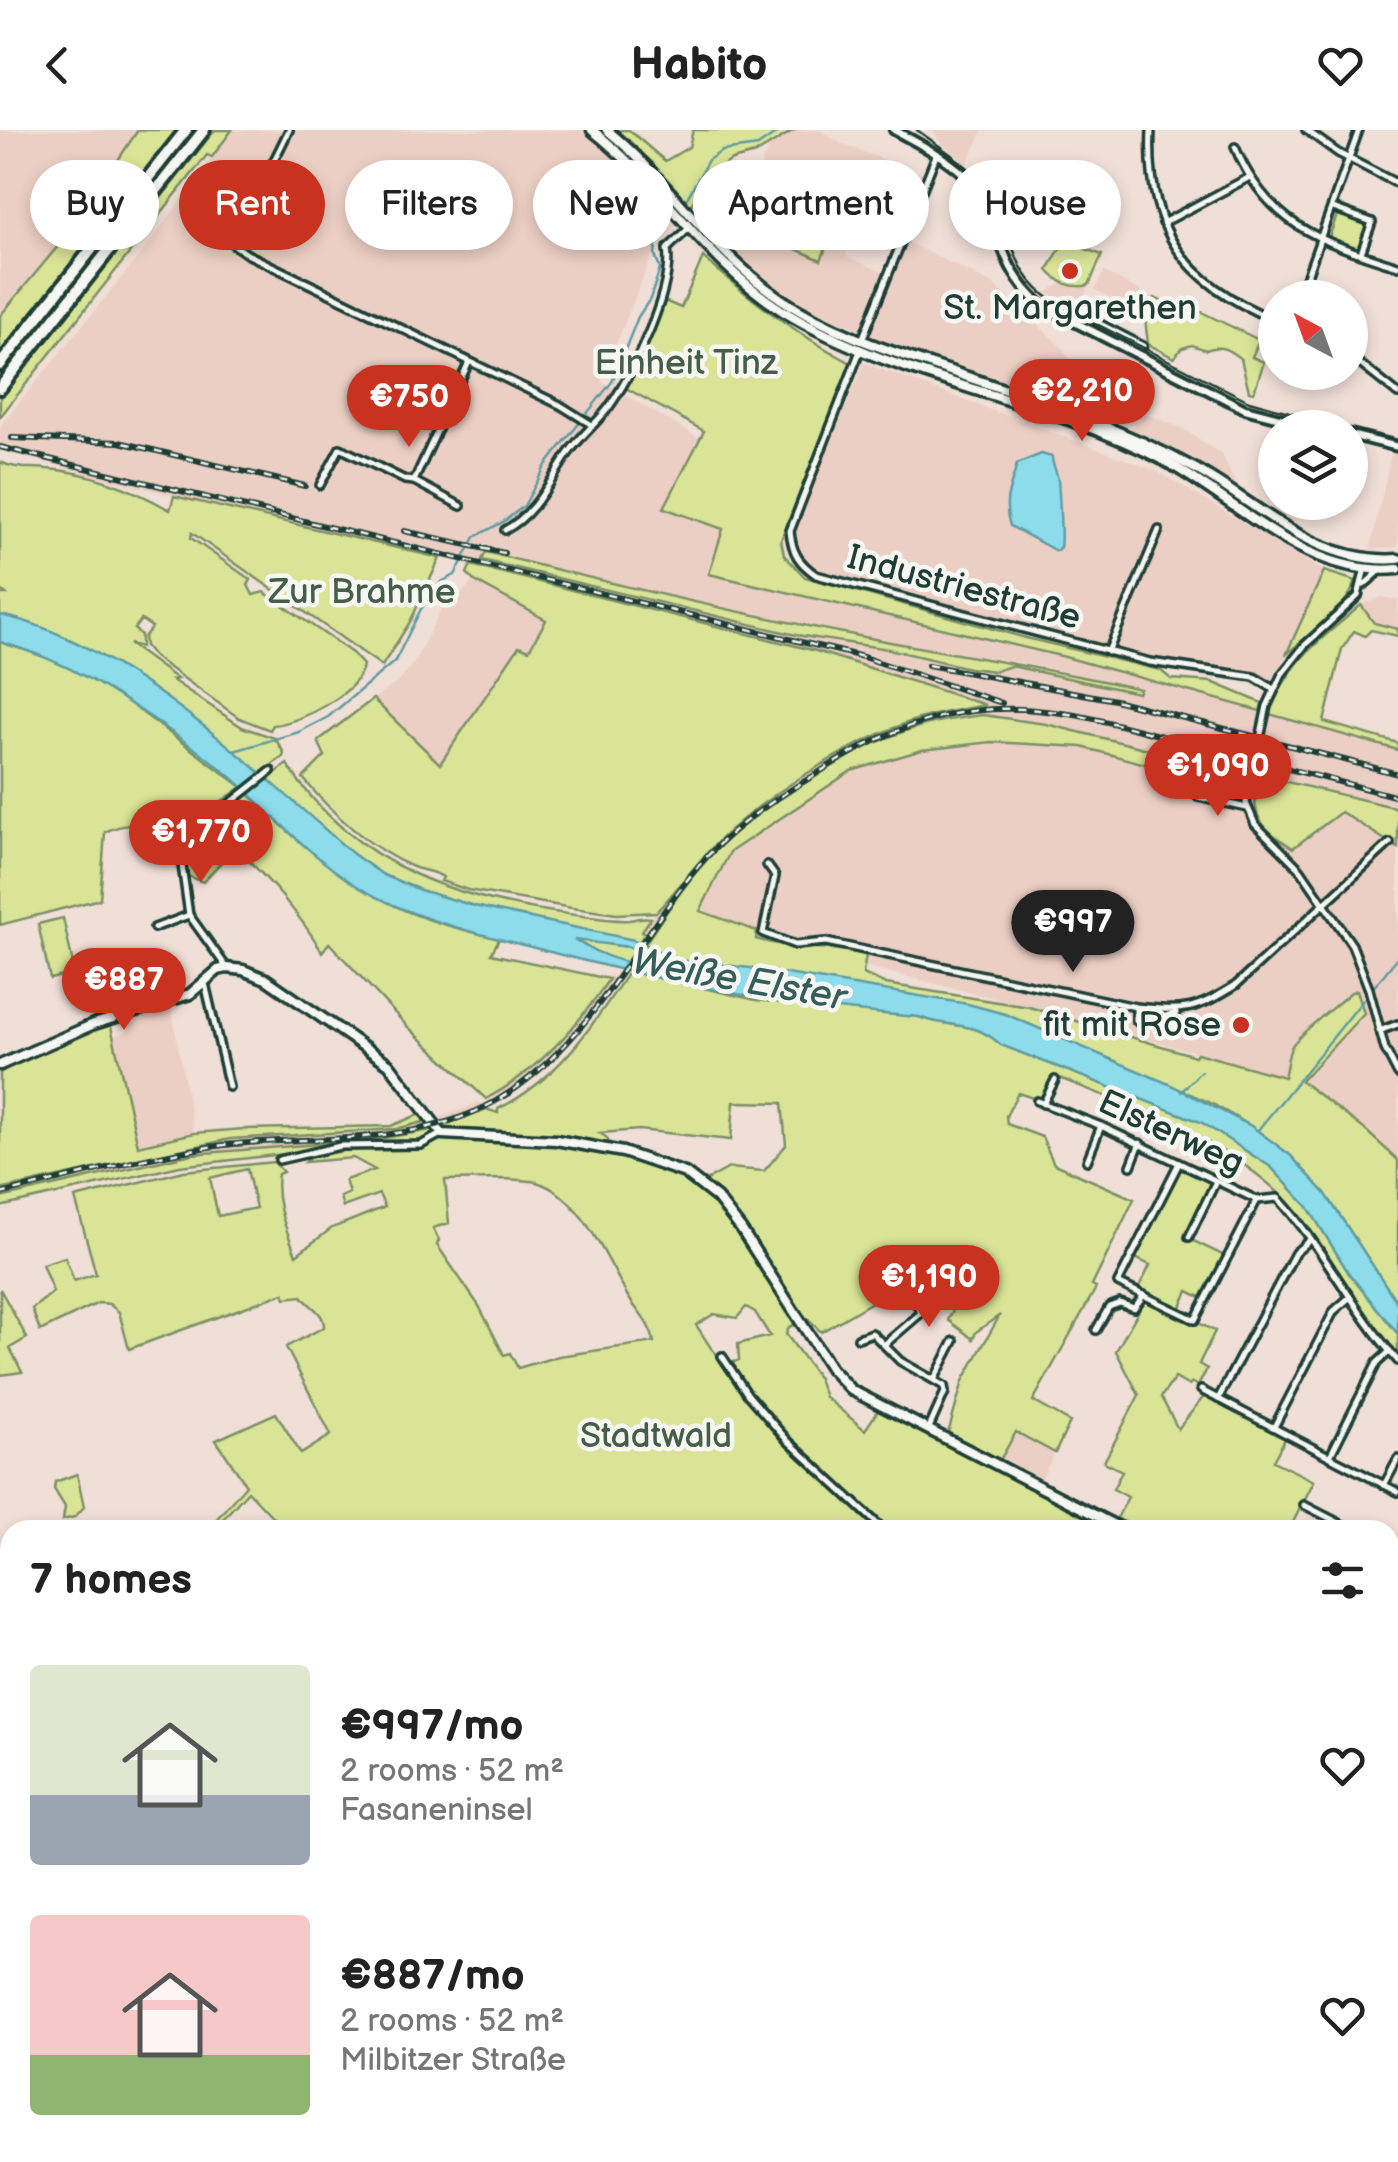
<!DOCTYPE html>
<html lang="en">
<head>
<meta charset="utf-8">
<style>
	:root { --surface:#fff; --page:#f6f6f6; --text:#222; --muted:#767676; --accent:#c8321e }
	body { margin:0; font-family:"Balsamiq Sans",sans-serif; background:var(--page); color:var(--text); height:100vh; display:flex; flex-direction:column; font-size:38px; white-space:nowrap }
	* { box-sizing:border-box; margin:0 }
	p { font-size:32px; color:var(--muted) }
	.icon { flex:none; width:55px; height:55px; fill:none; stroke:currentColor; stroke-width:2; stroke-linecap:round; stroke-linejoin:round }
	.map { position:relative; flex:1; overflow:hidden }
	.side { position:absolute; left:0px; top:1390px; width:1400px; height:642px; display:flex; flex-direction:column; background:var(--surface); border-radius:30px 30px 0 0; box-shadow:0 5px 15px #0003 }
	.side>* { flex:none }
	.top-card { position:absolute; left:30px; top:30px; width:1340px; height:90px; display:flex; gap:20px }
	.needle { width:65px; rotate:319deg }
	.controls { position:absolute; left:1258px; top:150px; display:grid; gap:20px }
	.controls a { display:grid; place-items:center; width:110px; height:110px; border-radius:50%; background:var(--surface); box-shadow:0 5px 15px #0003; font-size:50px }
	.price { position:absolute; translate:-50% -85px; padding:0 22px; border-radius:35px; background:var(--accent); color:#fff; font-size:32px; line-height:65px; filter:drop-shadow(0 2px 5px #0008) }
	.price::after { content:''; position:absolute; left:50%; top:60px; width:30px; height:22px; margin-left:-15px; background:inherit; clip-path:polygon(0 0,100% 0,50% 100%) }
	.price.selected { background:#222; color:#fff }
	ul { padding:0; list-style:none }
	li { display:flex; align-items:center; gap:30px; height:250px; padding:0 30px }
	li span { display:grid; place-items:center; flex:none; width:280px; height:200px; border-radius:10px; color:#555 }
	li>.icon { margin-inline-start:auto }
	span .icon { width:120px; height:120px; fill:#fffc; stroke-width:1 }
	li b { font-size:42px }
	h2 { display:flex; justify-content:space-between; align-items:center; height:120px; padding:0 30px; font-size:42px }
	.pill { padding:0 35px; border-radius:45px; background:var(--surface); box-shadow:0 5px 15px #0003; font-size:35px; line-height:90px }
	.pill.selected { background:var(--accent); color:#fff }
	header { display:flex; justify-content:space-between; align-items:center; height:130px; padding:0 30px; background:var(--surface); font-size:45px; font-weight:600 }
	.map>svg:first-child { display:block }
</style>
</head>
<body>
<header><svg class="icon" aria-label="back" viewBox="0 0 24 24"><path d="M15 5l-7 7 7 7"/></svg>Habito<svg class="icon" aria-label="heart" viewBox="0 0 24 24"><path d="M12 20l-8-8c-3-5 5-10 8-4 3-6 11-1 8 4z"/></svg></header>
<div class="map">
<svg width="1398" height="2032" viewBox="0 0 1398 2032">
	<rect width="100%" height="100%" fill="#f0dfd7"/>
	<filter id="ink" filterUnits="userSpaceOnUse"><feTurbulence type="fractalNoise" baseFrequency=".01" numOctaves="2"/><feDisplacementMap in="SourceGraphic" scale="20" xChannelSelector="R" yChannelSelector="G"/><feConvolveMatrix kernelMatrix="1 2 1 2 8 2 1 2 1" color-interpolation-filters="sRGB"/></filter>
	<g filter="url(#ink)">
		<g fill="#eccfc4" fill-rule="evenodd">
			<path d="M0 0H138L110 42 87 59 68 104 0 186Z"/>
			<path d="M232 0H583L610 21 668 87 601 251 701 309 665 378 723 399 709 444 1065 527 1398 620V682L1017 588 983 585 938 592 868 617 761 682 711 725 650 807 642 801 657 780 716 713 763 674 830 631 902 595 984 574 816 521 471 435 174 366 0 321V296L149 114ZM486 422 611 454 864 507 1055 539 1139 563 1011 536 995 541 969 538 626 466 483 430Z"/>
			<path d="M794 0H820L842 14 923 44 901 97 863 85 846 126 883 142 860 200 808 178 779 161 725 116 770 14Z"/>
			<path d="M934 0H983L967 34 938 10Z"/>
			<path d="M907 112 993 154 1062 217 1107 289 869 208Z"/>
			<path d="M1104 142 1155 168 1145 189 1095 159Z"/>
			<path d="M1063 152 1078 158 1089 155 1077 180 1046 163Z"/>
			<path d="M864 233 1157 341 1324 441 1275 550 1152 529 816 440 802 430 795 419 793 402Z"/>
			<path d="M1145 283 1187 301 1222 325 1238 359 1131 299Z"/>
			<path d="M1392 320 1398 321V417L1370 420Z"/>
			<path d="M473 450 547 490 528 520 518 516 439 635 373 569 400 550 415 531 446 469 453 473Z"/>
			<path d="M1382 467 1398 470V499L1374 493 1361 475Z"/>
			<path d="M991 612 1081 617 1254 667 1258 688 1341 682 1398 718V1030L1364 999 1301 951 1029 877 839 830 758 816 696 789 730 722 851 641 922 620Z"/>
			<path d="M611 845 620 851 572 913 542 942 497 973 491 966 520 948 551 921 584 886Z"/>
			<path d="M171 875 194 1003 138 1017 113 906 128 901 125 886Z"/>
			<path d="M479 972 486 979 458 991 445 996 439 988Z"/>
			<path d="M427 991 432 1000 397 1007 192 1024 0 1068V1060L193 1015 230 1009 396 999Z"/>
			<path d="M1016 1302 1055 1323 1040 1352 1000 1331Z"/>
			<path d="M1390 1538 1398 1542V1591L1390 1587Z"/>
		</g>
		<g fill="#d9e497" stroke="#7c9066" stroke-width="2.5" fill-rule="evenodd">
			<path d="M138 0H177L0 222V186L68 104 87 59 110 42Z"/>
			<path d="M215 0H232L212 27 207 25 0 287V269Z"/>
			<path d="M616 0H629L665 31 689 17 693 0H794L755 24 732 30 714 42 690 76 665 52 653 33Z"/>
			<path d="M810 70 844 85 838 98 804 83Z"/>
			<path d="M1338 82 1369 93 1359 120 1328 110Z"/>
			<path d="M794 104 826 118 821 130 789 116Z"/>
			<path d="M1064 111 1102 125 1089 155C1073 159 1058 153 1048 140Z"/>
			<path d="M703 127C749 169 796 204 851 233L781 410 784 425 805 447 1026 508 1160 540 1171 549 1212 552 1262 573 1260 581 1065 527 709 444 723 399 664 378 704 301 624 257 662 170 681 178Z"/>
			<path d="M1155 168 1175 178 1185 174 1259 210 1252 227 1264 232 1254 262 1249 261 1241 229C1229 220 1221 214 1206 220L1192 215 1182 218 1174 228 1148 214 1145 189Z"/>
			<path d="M0 332C17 340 29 337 47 339 90 342 133 359 170 380L174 366 440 428 410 492 382 536 192 403 191 408 251 450 248 455 253 465 264 462 352 523 363 535C359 564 299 593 273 595L270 600 239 588 154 527 145 516 144 507 152 497 141 490 134 499 141 505V517L129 514 177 549 172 550 242 597 275 608 284 623 283 627 260 643C187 583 95 505 0 485V464H6L0 459Z"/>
			<path d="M486 422C611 454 737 483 864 507 956 525 1048 538 1140 559L1138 563 1011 536 995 541 969 538 888 519 796 505 482 430Z"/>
			<path d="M471 435 816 521 986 575C959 580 931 584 904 594 846 616 775 660 728 702 701 726 681 756 656 782L617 784 572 778 468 760 441 751 443 747C433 741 423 741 413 737 372 720 330 682 303 648L325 626 318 611 373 569 440 634 519 516 529 520 546 490 473 450 467 443Z"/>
			<path d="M1324 441 1356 451C1346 482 1309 502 1286 525Z"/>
			<path d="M1361 475 1374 493 1398 499V506L1371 500 1365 506 1354 501 1342 519 1324 592 1398 613V620L1269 584C1291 527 1318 513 1361 475Z"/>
			<path d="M0 512 67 534 116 563 242 657 202 685 183 704 171 708C150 692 128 691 105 702L100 769 0 795Z"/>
			<path d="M983 585 1046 594 1242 642 1238 659 1082 617 991 612 922 620 851 641 730 722 700 781 757 801 756 809C793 820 829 816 866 824L863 844 886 854 1029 877 1195 926 1197 923 1284 947C1287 937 1287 925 1292 916 1299 903 1337 875 1351 862L1357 860 1364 883 1301 951 1364 999 1398 1030V1174L1325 1063 1290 1025 1251 996 1209 972 1005 884 677 830 645 814C666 783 687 749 714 722 765 670 866 607 937 592 952 589 968 587 983 585Z"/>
			<path d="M287 634C355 740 464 772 583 786 597 788 614 791 629 790 638 789 642 786 651 788L642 801 645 803 639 812 474 776 420 760 383 745 353 724 267 650Z"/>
			<path d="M1257 645 1398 678V718L1341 682 1293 718C1259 697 1250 686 1257 645Z"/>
			<path d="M248 663C291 706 340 749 395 776 428 792 464 800 499 809L491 824 609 849C576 898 539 940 486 969L408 897 329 813 322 822C298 781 269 750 235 717L203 752 185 745 184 721 188 711Z"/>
			<path d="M63 788 75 843 50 849 38 794Z"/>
			<path d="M574 809 629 817 668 835C638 840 598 826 574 809Z"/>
			<path d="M629 841 756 870 919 887C951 899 973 889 1001 915L1201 992 1271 1037 1308 1077 1350 1145 1398 1204V1226C1358 1182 1334 1126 1296 1081 1238 1013 1135 978 1054 946L1039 970 1018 963 1006 986 1007 994 1042 1007 1054 1034 1134 1069 1092 1156 1096 1158 1033 1271 1070 1292 1055 1323 1016 1302 995 1339 1112 1400H285L248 1361 213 1400H207L246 1355 216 1310 276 1283 301 1324 331 1305 286 1217 324 1197C324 1181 310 1178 302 1166L286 1168 284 1163 129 1219 119 1182 109 1174 98 1173 40 1201 32 1179 53 1162 42 1134 65 1127 74 1151 96 1144 75 1068 184 1041 274 1032 283 1042 278 1044C274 1073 286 1098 296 1125L332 1098 385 1077 379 1064 343 1077 340 1067 349 1063 345 1050 375 1040 353 1028 305 1032 310 1027 354 1019 358 1012 432 1000 486 979 498 983V979C558 950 593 895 629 841ZM734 972 782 973 786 1015 764 1041 729 1038 707 1050 693 1052 676 1043 612 1022 607 1008 600 1003 639 1000 731 1010ZM247 1039 256 1078 218 1086 210 1048ZM505 1049C515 1050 526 1050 536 1052 580 1064 607 1129 627 1165 637 1182 650 1192 654 1212L559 1226 518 1238 510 1223 504 1225 479 1176 437 1115 439 1110 433 1098 449 1093 445 1050ZM954 1124 962 1135 940 1152 957 1173 948 1190 973 1209 976 1202 1000 1185 963 1251 945 1314 879 1279 865 1300 825 1267 817 1246 786 1204 789 1197 808 1189 821 1202ZM746 1177 755 1182 770 1206 738 1214 739 1230 727 1235 711 1218 696 1195 714 1184 737 1188Z"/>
			<path d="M110 892 138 1016 194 1003 244 999 391 996 420 984 427 991 396 999 230 1009 0 1060V943L12 935Z"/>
			<path d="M330 1013 301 1022 180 1036 0 1077V1068L192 1024Z"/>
			<path d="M1186 1039 1213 1052 1187 1108 1225 1126 1205 1169 1188 1161 1180 1179 1139 1158 1150 1135 1135 1128 1178 1041Z"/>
			<path d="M0 1159 27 1208 10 1218 22 1242 0 1245Z"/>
			<path d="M1146 1168 1215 1201 1199 1234 1207 1239 1198 1256 1192 1253 1189 1256 1175 1248 1161 1267 1178 1299 1205 1265 1286 1307 1273 1331 1314 1351 1289 1400H1140L1117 1388 1128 1367 1113 1359 1122 1341 1104 1332 1139 1265 1116 1221Z"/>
			<path d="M77 1344 84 1377 75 1387 63 1390 65 1377 54 1359 55 1352Z"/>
			<path d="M1390 1587 1398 1591V2032H674L670 2023 1390 2022Z"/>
			<path d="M0 1644 10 1647V1758L0 1750Z"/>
			<path d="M10 2023 606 2022V2023L595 2032H0Z"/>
		</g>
		<g fill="#8ddceb" stroke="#619ca2" stroke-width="2.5" fill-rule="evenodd">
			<path d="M1041 324 1052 327C1052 336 1057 341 1058 350 1059 362 1062 409 1060 417L1056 421 1010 396C1002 369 1011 358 1017 334Z"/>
			<path d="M0 485C122 510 260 643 353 724L383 745 420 760 474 776 634 810 677 830 751 838 968 874 1005 884 1169 954 1251 996 1290 1025 1325 1063 1398 1174V1204L1350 1145 1308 1077 1271 1037 1201 992 1001 915C973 889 951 899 919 887 783 877 663 852 531 817 473 802 413 789 360 758 315 730 277 690 239 654 219 635 196 620 173 603 118 564 66 530 0 512ZM574 810 629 817 667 836C636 840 600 825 574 810Z"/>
		</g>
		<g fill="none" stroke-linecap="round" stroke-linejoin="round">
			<g stroke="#619ca2" stroke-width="2.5">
				<path d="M234 621 299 602 328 587 395 531 421 479 441 452 455 445 475 407 503 392 524 376 546 335 612 252 638 187 650 169 660 139 655 125 658 98 686 70 708 30 722 21 758 16 781 0"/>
				<path d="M1181 962 1201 941"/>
				<path d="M1258 1000 1398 827"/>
			</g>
			<defs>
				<g id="minor">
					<path d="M289 0 233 114 247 124 560 275 592 295"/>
					<path d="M1151 0C1146 100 1184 153 1275 190"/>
					<path d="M1306 0 1338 23 1398 54"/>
					<path d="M1235 17C1268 96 1322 112 1398 136"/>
					<path d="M1333 78 1372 92 1361 123"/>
					<path d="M992 88 1004 83 1010 71 1025 69"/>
					<path d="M1163 93 1248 48"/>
					<path d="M1299 168 1359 0"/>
					<path d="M1077 182 1143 216"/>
					<path d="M862 210 937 23"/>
					<path d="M860 221 790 401C792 423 799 433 816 445L1150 532 1254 547 1274 559"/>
					<path d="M1350 226 1398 264"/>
					<path d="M320 355 340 318 405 350 414 351"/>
					<path d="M461 376 414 351 469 232"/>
					<path d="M505 400C536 384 549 352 568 324 580 306 597 293 609 277 633 244 674 158 667 119L688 99"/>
					<path d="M1365 438 1358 466 1305 515 1282 544 1267 576 1246 673 1255 694 1300 739 1352 815 1369 859 1385 919 1398 944"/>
					<path d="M1364 455 1382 439"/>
					<path d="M1108 522 1159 400"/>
					<path d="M1198 667 1247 678"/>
					<path d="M767 735 775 746 763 803 795 815 826 812 1136 877C1185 882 1194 881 1236 855L1390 713"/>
					<path d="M154 798 189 785"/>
					<path d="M227 838 189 785 179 714 271 641"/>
					<path d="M205 853 229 957"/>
					<path d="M1136 877V890L1140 894 1176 883"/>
					<path d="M1379 901 1398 894"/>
					<path d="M1037 971 1101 996 1257 1070 1278 1068C1324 1118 1353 1181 1398 1231"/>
					<path d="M1043 974 1055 950"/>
					<path d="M279 1030 340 1016 421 1015 441 1004"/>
					<path d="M1087 1031 1101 996"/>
					<path d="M1179 1033 1118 1153 1195 1190 1257 1070"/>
					<path d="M1131 1036 1140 1013"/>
					<path d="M1189 1107 1216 1051"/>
					<path d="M1096 1200 1109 1177 1120 1173 1134 1178 1144 1165"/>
					<path d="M858 1208 872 1203 900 1231 944 1256 945 1262 929 1298"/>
					<path d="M885 1214 921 1183 915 1170"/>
					<path d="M722 1226 748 1265 787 1310 884 1400"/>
					<path d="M934 1250 954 1211"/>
					<path d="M1201 1260 1398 1362"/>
					<path d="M1218 1269 1295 1123 1311 1109"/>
					<path d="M1274 1297 1334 1181 1350 1167"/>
					<path d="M1330 1326 1377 1233 1390 1221"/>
					<path d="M1384 1355 1398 1329"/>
					<path d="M1304 1375 1353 1400"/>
					<path d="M1390 1419 1398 1423"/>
					<path d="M1390 1495 1398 1480"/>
				</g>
				<g id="tertiary">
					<path d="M894 0C925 17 961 34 982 65 989 75 993 89 997 102 1006 132 1017 154 1041 175L1245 279 1318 298"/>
					<path d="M1350 305 1398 317"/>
				</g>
				<g id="secondary">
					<path d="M592 0C662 55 707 133 783 181 898 252 1043 267 1163 330 1238 370 1306 448 1398 439"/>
					<path d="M607 0C670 51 711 122 781 169 836 206 900 224 962 245 1042 272 1120 298 1194 338 1261 375 1316 435 1398 429"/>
					<path d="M0 935 94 894 190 864 218 840 227 838 243 840 266 849 389 934 442 1004 556 1010 623 1022 685 1043 717 1068 741 1099 831 1239 851 1260 1124 1400"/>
					<path d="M1390 1534 1398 1538"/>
				</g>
				<g id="motorway">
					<path d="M0 235 186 0"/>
					<path d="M0 258 204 0"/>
				</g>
			</defs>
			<use href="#minor" stroke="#1f3d34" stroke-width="12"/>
			<use href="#tertiary" stroke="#1f3d34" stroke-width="14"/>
			<use href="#secondary" stroke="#1f3d34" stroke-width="15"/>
			<use href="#motorway" stroke="#1f3d34" stroke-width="18"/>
			<use href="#minor" stroke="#f6f6f2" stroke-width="5"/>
			<use href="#tertiary" stroke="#f6f6f2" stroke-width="6"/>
			<use href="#secondary" stroke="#f6f6f2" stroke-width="8"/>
			<use href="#motorway" stroke="#f6f6f2" stroke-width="10"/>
			<g stroke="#1f3d34" stroke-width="2.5">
				<path d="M917 0C944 20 976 38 993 68 1018 113 1007 139 1055 173L1249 271 1348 298"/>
				<path d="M1350 298 1398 310"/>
			</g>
			<defs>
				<g id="rail">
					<path d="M12 308 119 312 305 356"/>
					<path d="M0 317 863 527 1002 573"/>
					<path d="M404 401 504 423"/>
					<path d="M928 535 1115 570 1398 644"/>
					<path d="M0 1064C69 1048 139 1028 209 1017 304 1003 408 1021 496 971 588 917 630 819 696 739 728 700 770 672 813 646 863 614 914 588 973 581 1047 571 1120 595 1191 614 1260 631 1329 649 1398 667"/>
				</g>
			</defs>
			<use href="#rail" stroke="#1f3d34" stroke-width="6"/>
			<use href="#rail" stroke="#f6f6f2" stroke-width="2.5" stroke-dasharray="8" stroke-linecap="butt"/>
		</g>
	</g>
	<g fill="#c8321e" stroke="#f6f6f2" stroke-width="4">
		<circle cx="1070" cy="141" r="10"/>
		<circle cx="1241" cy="895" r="10"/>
	</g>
	<g text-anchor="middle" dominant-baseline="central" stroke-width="9" stroke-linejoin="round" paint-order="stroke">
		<g font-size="35" fill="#1f3d34" stroke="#f6f6f2">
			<text x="1070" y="178">St. Margarethen</text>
			<text x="1221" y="895" text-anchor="end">fit mit Rose</text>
		</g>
		<g font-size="35" fill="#445e48" stroke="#f6f6f2">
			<text x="686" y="233">Einheit Tinz</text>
			<text x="362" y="462">Zur Brahme</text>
			<text x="656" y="1306">Stadtwald</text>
		</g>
		<g font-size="35" fill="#1f3d34" stroke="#f6f6f2">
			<text transform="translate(964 458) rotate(15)">Industriestraße</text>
			<text transform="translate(1171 1003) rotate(25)">Elsterweg</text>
		</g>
		<g font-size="38" font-style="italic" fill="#355d59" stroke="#f6f6f2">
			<text transform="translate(739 850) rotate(10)">Weiße Elster</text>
		</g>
	</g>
</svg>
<div class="controls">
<a><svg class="needle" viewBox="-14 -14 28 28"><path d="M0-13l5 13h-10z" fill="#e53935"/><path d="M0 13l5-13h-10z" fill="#767676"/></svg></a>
<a><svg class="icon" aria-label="layers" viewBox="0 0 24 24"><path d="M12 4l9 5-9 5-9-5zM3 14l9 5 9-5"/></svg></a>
</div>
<b class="price" style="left:1082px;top:314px">€2,210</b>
<b class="price" style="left:409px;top:320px">€750</b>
<b class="price" style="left:1218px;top:689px">€1,090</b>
<b class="price" style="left:201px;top:755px">€1,770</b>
<b class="price selected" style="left:1073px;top:845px">€997</b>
<b class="price" style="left:124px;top:903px">€887</b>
<b class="price" style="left:929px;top:1200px">€1,190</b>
<div class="top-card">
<a class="pill">Buy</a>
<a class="pill selected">Rent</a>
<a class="pill">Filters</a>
<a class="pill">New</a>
<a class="pill">Apartment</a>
<a class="pill">House</a>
</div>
<section class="side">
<h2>7 homes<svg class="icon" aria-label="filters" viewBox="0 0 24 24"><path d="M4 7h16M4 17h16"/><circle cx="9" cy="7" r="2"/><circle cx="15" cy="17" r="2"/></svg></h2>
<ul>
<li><span style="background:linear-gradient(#dfe7d0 65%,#9aa5b1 0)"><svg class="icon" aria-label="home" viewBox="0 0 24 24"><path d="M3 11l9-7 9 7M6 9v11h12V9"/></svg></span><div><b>€997/mo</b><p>2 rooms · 52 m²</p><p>Fasaneninsel</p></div><svg class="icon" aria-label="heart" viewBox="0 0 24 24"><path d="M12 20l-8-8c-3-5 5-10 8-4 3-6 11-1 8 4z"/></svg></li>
<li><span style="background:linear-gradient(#f6c9c9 70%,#8fb573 0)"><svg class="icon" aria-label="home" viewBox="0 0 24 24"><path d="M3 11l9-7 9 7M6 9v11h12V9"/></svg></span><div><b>€887/mo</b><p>2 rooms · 52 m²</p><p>Milbitzer Straße</p></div><svg class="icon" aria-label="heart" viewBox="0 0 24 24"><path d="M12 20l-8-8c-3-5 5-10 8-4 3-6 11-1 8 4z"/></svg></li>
</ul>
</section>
</div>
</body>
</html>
